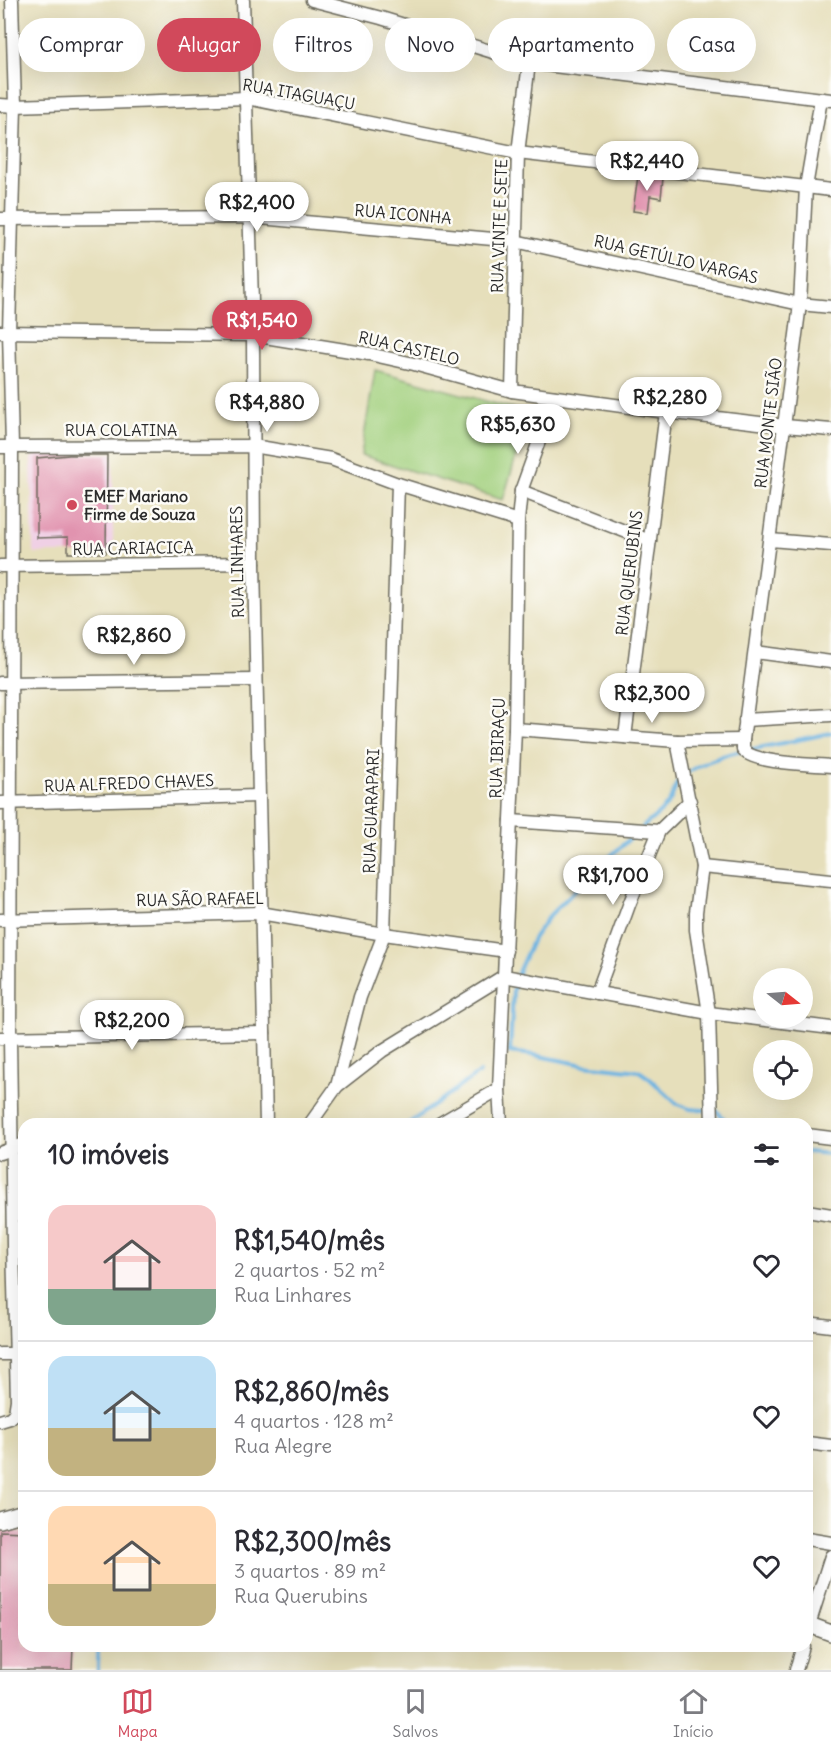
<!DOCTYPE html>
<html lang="pt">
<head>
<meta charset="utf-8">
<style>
	:root { --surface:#fff; --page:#f7f7f7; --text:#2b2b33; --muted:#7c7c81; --line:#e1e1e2; --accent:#d1495b }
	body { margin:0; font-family:Delius,sans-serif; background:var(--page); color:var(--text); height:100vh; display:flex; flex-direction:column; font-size:22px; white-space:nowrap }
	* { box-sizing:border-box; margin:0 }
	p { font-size:20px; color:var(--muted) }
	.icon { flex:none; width:33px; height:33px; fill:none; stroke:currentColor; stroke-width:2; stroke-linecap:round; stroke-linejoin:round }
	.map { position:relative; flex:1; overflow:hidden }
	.panel { position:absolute; left:18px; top:1118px; width:795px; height:534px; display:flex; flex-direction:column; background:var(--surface); border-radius:18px; box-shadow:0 6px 24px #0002 }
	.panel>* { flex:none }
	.guide { position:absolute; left:18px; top:18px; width:795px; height:54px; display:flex; gap:12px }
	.needle { width:39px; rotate:107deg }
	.fabs { position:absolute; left:753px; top:968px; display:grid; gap:12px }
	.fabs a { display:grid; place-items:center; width:60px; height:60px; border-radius:50%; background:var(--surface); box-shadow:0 6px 24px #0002; font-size:30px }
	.price { position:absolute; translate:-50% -51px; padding:0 14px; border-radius:21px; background:#fff; color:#222; font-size:20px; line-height:39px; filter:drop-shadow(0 2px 3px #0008) }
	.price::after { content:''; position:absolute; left:50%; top:36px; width:18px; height:14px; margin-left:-9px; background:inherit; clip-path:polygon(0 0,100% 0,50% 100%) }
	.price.active { background:var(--accent); color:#fff }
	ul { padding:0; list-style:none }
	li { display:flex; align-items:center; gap:18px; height:150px; padding:0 30px }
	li+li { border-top:2px solid var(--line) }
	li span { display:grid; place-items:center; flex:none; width:168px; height:120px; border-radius:18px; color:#555 }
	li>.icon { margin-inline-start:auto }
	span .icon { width:72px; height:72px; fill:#fffc; stroke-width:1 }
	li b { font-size:26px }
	h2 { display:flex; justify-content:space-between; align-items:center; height:72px; padding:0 30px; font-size:26px }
	.pill { padding:0 21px; border-radius:27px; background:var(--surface); box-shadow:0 6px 24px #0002; font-size:21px; line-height:54px }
	.pill.active { background:var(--accent); color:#fff }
	.tab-bar { display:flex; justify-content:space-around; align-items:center; height:84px; border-top:2px solid var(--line); background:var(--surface); font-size:16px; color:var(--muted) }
	.tab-bar a { display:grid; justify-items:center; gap:3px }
	.tab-bar .active { color:var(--accent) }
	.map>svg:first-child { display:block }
</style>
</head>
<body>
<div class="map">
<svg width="831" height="1670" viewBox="0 0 831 1670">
	<rect width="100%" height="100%" fill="#fdfcf7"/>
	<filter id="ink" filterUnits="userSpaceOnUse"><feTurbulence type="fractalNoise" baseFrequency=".0167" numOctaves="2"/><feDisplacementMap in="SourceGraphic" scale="12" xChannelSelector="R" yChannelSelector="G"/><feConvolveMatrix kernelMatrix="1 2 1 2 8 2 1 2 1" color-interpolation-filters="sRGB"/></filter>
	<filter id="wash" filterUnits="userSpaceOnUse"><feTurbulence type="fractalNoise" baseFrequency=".008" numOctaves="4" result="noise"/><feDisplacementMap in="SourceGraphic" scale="24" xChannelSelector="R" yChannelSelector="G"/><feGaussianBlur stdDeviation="1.35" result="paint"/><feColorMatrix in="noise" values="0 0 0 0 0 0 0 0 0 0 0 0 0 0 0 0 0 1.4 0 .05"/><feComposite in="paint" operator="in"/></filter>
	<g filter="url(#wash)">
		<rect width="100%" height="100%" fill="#e6dfbb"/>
		<path fill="#f0d0e5" d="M113 453V553H35L33 551 31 458 37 454Z"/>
		<path fill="#a2d07e" stroke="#667e54" stroke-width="1.5" d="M375 370 529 413 503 500 361 455Z"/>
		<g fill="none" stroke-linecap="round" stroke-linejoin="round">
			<g stroke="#6ab3e2" stroke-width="4">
				<path d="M749 750 831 733"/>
				<path d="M643 827C651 819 663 812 669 802 674 795 674 786 679 780 691 766 723 755 741 751"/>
				<path d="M509 1052 534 1055 584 1065 639 1071 649 1078 677 1104 690 1109 717 1111 729 1124"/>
				<path d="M510 1052 513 991 519 970 534 937 550 915 604 862 637 832"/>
				<path d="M408 1124 480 1072"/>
				<path d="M807 1152 831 1154"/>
				<path d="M98 1646V1670"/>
			</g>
		</g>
		<g id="blocks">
			<g fill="#e193af">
				<path d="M638 176 663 178 661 198 650 196 648 213 633 211Z"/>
				<path d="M69 455H107L106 553H68V537L37 538V458Z"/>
				<path d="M0 1531 24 1532V1646H73L72 1670H0Z"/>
			</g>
		</g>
	</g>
	<g filter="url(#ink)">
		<use href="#blocks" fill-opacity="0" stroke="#6c6a5d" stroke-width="1.5"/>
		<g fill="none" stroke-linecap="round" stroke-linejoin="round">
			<defs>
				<g id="minor">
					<path d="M12 0 15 106 9 332 12 446 10 1039 13 1245 17 1400 15 1413"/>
					<path d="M243 0 253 335 254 563 266 1124"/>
					<path d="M312 0 381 18 529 63 831 100"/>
					<path d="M821 99 806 187 800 304 743 740V750C756 764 811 764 831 766"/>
					<path d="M0 105 15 106 247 98 518 153 831 190"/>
					<path d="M0 219 249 217 515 241 800 304 831 307"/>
					<path d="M0 332 253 335 369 354 414 364 512 391 666 412 785 426 831 430"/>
					<path d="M512 391 518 153 529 63"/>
					<path d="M0 447 253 446 331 459 398 484 518 521"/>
					<path d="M521 491 650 541"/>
					<path d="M770 540 831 545"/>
					<path d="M0 566 254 563"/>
					<path d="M755 652 831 662"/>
					<path d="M0 683 256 680"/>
					<path d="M745 720 831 715"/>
					<path d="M515 729 677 741 743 740"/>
					<path d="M625 737 666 412"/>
					<path d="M677 741 702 867 696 912V930L709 1013 712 1124"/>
					<path d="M0 803 258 796"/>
					<path d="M511 821 659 831 690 801"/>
					<path d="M702 867 831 880"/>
					<path d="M0 920 260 913 384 934 506 951"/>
					<path d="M597 993 629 905 659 831"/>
					<path d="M0 1038 264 1033"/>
					<path d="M337 1086 382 1051 504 976 709 1013 831 1028"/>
					<path d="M310 1124 337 1086 360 997 384 934 398 484"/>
					<path d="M439 1124 499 1089"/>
					<path d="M501 1124 499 1089 515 729 518 521 521 491 555 397"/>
					<path d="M807 1135 831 1138"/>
					<path d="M0 1153 24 1144"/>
					<path d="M807 1211 831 1215"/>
					<path d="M807 1323 831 1326"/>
					<path d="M0 1354H16"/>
					<path d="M0 1421 10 1418 15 1413 24 1415"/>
					<path d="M807 1443 831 1446"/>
					<path d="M807 1539 831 1543"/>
					<path d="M807 1631 831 1556"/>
					<path d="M796 1670 803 1646"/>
				</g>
				<g id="tertiary">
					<path d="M0 1520 24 1513"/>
					<path d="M807 1624 831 1633"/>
				</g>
			</defs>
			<use href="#minor" stroke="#6c6a5d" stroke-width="15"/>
			<use href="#tertiary" stroke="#6c6a5d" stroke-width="18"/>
			<use href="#minor" stroke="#fff" stroke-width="12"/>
			<use href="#tertiary" stroke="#fff" stroke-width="15"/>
		</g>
	</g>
	<circle fill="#d1495b" stroke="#fdfcf7" stroke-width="2" cx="72" cy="505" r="6"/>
	<g text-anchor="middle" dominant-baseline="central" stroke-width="5" stroke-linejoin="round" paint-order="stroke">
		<g font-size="16" fill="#2b2b2b" stroke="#fdfcf7">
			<text transform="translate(299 94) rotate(10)">RUA ITAGUAÇU</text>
			<text transform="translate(403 214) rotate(5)">RUA ICONHA</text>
			<text transform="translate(499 226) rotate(-88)">RUA VINTE E SETE</text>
			<text transform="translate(676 259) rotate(13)">RUA GETÚLIO VARGAS</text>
			<text transform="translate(409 348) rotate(13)">RUA CASTELO</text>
			<text transform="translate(768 423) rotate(-83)">RUA MONTE SIÃO</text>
			<text x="121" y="430">RUA COLATINA</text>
			<text transform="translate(133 548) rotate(-1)">RUA CARIACICA</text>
			<text transform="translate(237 562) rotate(-91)">RUA LINHARES</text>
			<text transform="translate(629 573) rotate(-83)">RUA QUERUBINS</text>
			<text transform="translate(497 748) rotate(-88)">RUA IBIRAÇU</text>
			<text transform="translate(129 783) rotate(-2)">RUA ALFREDO CHAVES</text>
			<text transform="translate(371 811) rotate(-88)">RUA GUARAPARI</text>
			<text transform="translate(200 899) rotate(-1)">RUA SÃO RAFAEL</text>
		</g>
		<g font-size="16" font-weight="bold" fill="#2b2b2b" stroke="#fdfcf7" text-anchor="start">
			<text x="84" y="496">EMEF Mariano<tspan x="84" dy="18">Firme de Souza</tspan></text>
		</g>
	</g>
</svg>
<div class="fabs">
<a><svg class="needle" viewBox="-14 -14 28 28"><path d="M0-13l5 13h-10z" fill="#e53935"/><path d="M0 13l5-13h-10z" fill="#7c7c81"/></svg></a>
<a><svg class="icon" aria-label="locate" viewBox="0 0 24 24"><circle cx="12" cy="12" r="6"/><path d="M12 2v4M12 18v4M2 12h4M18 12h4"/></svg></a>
</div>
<b class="price" style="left:647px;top:192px">R$2,440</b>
<b class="price" style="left:257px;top:233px">R$2,400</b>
<b class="price active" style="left:262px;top:351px">R$1,540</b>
<b class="price" style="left:670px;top:428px">R$2,280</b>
<b class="price" style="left:267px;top:433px">R$4,880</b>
<b class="price" style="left:518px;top:455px">R$5,630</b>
<b class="price" style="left:134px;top:666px">R$2,860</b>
<b class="price" style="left:652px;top:724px">R$2,300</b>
<b class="price" style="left:613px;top:906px">R$1,700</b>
<b class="price" style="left:132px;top:1051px">R$2,200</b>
<div class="guide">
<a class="pill">Comprar</a>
<a class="pill active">Alugar</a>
<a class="pill">Filtros</a>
<a class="pill">Novo</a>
<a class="pill">Apartamento</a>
<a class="pill">Casa</a>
</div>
<section class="panel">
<h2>10 imóveis<svg class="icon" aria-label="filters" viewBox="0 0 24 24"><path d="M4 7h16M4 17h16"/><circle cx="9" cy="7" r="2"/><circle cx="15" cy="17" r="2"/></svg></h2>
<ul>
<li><span style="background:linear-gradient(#f6c9c9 70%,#7fa58c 0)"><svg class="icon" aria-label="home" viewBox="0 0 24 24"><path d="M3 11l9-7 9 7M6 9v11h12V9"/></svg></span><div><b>R$1,540/mês</b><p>2 quartos · 52 m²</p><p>Rua Linhares</p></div><svg class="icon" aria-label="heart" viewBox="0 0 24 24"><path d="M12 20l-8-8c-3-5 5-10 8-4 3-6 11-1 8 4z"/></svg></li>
<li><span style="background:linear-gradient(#bfe0f5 60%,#c2b280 0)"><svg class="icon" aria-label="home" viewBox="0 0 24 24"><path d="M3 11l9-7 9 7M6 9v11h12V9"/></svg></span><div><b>R$2,860/mês</b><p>4 quartos · 128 m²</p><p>Rua Alegre</p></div><svg class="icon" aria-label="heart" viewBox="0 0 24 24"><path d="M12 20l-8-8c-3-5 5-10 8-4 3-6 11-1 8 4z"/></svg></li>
<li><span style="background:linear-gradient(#ffd9b3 65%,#c2b280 0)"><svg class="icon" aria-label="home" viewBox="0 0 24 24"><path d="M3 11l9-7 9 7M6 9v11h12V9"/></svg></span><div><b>R$2,300/mês</b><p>3 quartos · 89 m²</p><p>Rua Querubins</p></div><svg class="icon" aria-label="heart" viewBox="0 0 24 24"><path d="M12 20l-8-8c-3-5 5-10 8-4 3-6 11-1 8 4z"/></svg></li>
</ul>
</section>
</div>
<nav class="tab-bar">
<a class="active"><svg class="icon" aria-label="map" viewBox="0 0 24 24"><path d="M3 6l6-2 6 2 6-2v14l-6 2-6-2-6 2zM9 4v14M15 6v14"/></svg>Mapa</a>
<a><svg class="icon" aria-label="saved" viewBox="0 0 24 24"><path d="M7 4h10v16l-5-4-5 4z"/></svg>Salvos</a>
<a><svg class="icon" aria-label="home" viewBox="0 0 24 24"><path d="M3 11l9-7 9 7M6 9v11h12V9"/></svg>Início</a>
</nav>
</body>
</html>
